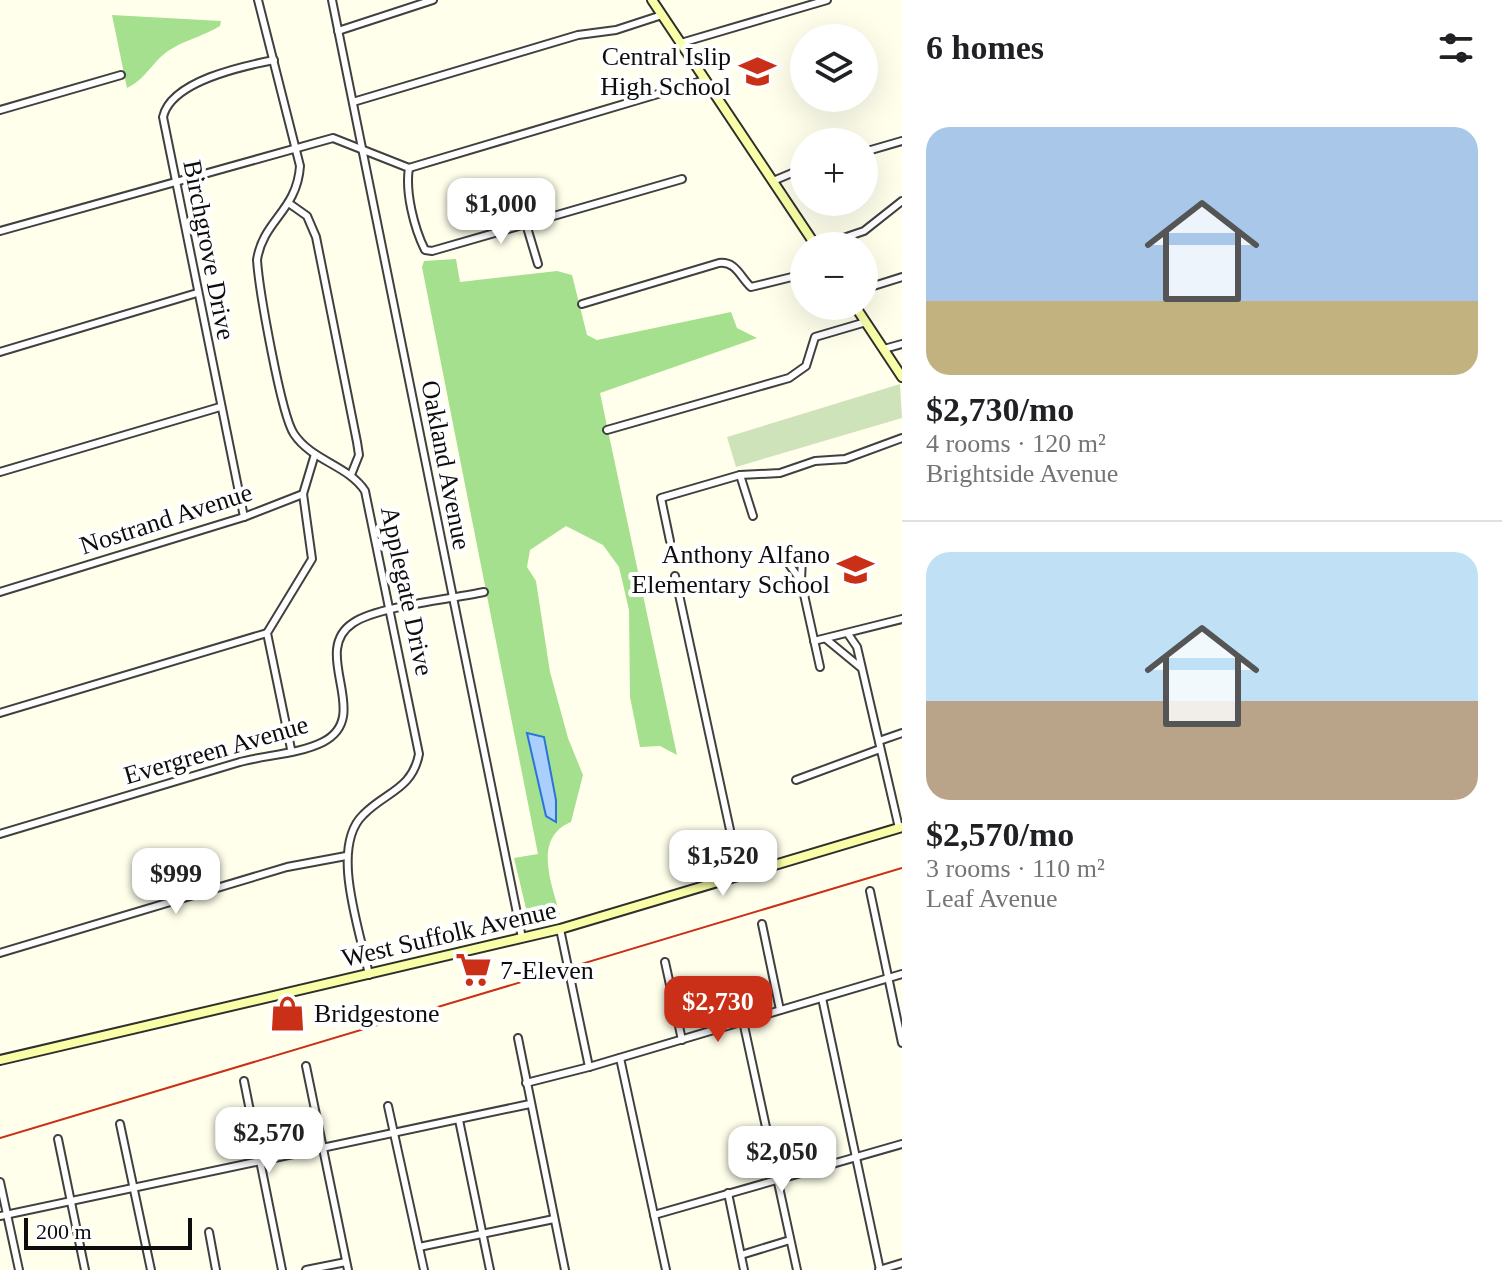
<!DOCTYPE html>
<html lang="en">
<head>
<meta charset="utf-8">
<style>
	:root { --surface:#fff; --page:#f6f6f6; --text:#202124; --muted:#757577; --line:#e0e0e0; --accent:#ca2f17 }
	body { margin:0; font-family:Georgia,serif; background:var(--page); color:var(--text); height:100vh; display:flex; flex-direction:column; font-size:30px; white-space:nowrap }
	* { box-sizing:border-box; margin:0 }
	p { font-size:26px; color:var(--muted) }
	.icon { flex:none; width:44px; height:44px; fill:none; stroke:currentColor; stroke-width:2; stroke-linecap:round; stroke-linejoin:round }
	.map { position:relative; flex:1; overflow:hidden }
	.sheet { display:flex; flex-direction:column; background:var(--surface); width:600px }
	.sheet>* { flex:none }
	.controls { position:absolute; left:790px; top:24px; display:grid; gap:16px }
	.controls a { display:grid; place-items:center; width:88px; height:88px; border-radius:50%; background:var(--surface); box-shadow:0 8px 32px #0002; font-size:40px }
	.scale { position:absolute; left:24px; bottom:20px; width:168px; box-sizing:border-box; padding-left:8px; border:4px solid #0d0d0d; border-top:0; font-size:22px; line-height:28px; white-space:nowrap; color:#0d0d0d; -webkit-text-stroke:6px #fff; paint-order:stroke }
	.price { position:absolute; translate:-50% -68px; padding:0 18px; border-radius:16px; background:#fff; color:#222; font-size:26px; line-height:52px; filter:drop-shadow(0 2px 4px #0008) }
	.price::after { content:''; position:absolute; left:50%; top:48px; width:24px; height:18px; margin-left:-12px; background:inherit; clip-path:polygon(0 0,100% 0,50% 100%) }
	.price.current { background:var(--accent); color:#fff }
	ul { padding:0; list-style:none }
	li { display:grid; align-content:center; gap:16px; height:424px; padding:0 24px }
	li+li { border-top:2px solid var(--line) }
	li span { display:grid; place-items:center; height:248px; border-radius:24px; color:#555 }
	li>.icon { margin-inline-start:auto }
	span .icon { width:144px; height:144px; fill:#fffc; stroke-width:1 }
	li b { font-size:34px }
	h2 { display:flex; justify-content:space-between; align-items:center; height:96px; padding:0 24px; font-size:34px }
	main { display:flex; flex:1; min-height:0 }
	.map>svg:first-child { display:block }
</style>
</head>
<body>
<main>
<div class="map">
<svg width="902" height="1270" viewBox="0 0 902 1270">
	<rect width="100%" height="100%" fill="#ffffec"/>
	<g fill="#a5e08f">
		<path d="M112 15 221 21 220 26C204 36 184 40 168 51 152 62 146 79 127 88Z"/>
		<path d="M456 259 460 282 557 271 572 275 587 335 597 340 731 312 737 328 757 338 600 393 677 755 660 746 640 747 630 697 629 610 619 567 603 545 566 526 530 550 527 567 536 581 550 672 568 738 583 775 571 822C532 838 552 885 560 915L553 922 529 921 514 858 538 854 422 267 424 261Z"/>
	</g>
	<path fill="#cfe3bb" d="M900 384 902 418 736 467 727 437Z"/>
	<path fill="#abcffc" stroke="#2b75da" stroke-width="2" d="M527 733 544 737 556 800V822L546 816Z"/>
	<g fill="none" stroke-linecap="round" stroke-linejoin="round">
		<defs>
			<g id="street">
				<path d="M258 0 300 166C297 211 263 220 257 260 259 289 281 415 294 434 312 461 348 465 365 491L419 754C412 790 385 792 363 815 329 848 361 933 369 975"/>
				<path d="M332 0 522 938"/>
				<path d="M338 31 433 0"/>
				<path d="M681 43 827 0"/>
				<path d="M353 102 578 35 616 30 662 15"/>
				<path d="M0 110 121 75"/>
				<path d="M864 152 902 141"/>
				<path d="M409 168C405 192 414 228 425 250L432 251 682 179"/>
				<path d="M409 168 705 80"/>
				<path d="M773 181 804 168"/>
				<path d="M290 204 307 216 316 237 357 442 359 455 351 475"/>
				<path d="M526 224 538 264"/>
				<path d="M0 231 333 138 409 168"/>
				<path d="M820 246 864 231 902 201"/>
				<path d="M864 289 902 277"/>
				<path d="M582 304 719 263C736 261 740 277 751 287L804 274"/>
				<path d="M884 349 902 344"/>
				<path d="M0 352 197 293"/>
				<path d="M607 430 789 378 806 366 815 337 866 322"/>
				<path d="M0 472 220 407"/>
				<path d="M740 475 753 516"/>
				<path d="M244 517 163 117C171 81 243 66 274 60"/>
				<path d="M670 541 661 498 740 475 780 473 815 461 845 459 902 438"/>
				<path d="M675 576 740 876"/>
				<path d="M801 581 786 560 792 551 802 557 801 581 820 667"/>
				<path d="M0 592 244 517 303 494 315 454"/>
				<path d="M848 634 857 647 899 828"/>
				<path d="M826 639 860 667"/>
				<path d="M814 641 902 619"/>
				<path d="M0 713 267 633"/>
				<path d="M879 741 902 733"/>
				<path d="M291 749 267 633 312 559 303 494"/>
				<path d="M796 780 880 749"/>
				<path d="M0 834C80 810 160 786 240 762 266 755 299 754 323 742 374 716 309 652 353 623 378 606 452 599 484 592"/>
				<path d="M870 891 902 1043"/>
				<path d="M762 924 780 1010"/>
				<path d="M560 929 589 1067"/>
				<path d="M0 953 287 867 346 856"/>
				<path d="M665 962 682 1040"/>
				<path d="M822 998 880 1270"/>
				<path d="M743 1021 797 1270"/>
				<path d="M518 1038 565 1270"/>
				<path d="M620 1058 666 1270"/>
				<path d="M306 1066 348 1270"/>
				<path d="M244 1081 282 1270"/>
				<path d="M526 1083 589 1067 902 974"/>
				<path d="M388 1106 424 1270"/>
				<path d="M459 1120 490 1270"/>
				<path d="M120 1124 151 1270"/>
				<path d="M58 1139 85 1270"/>
				<path d="M0 1182 19 1270"/>
				<path d="M728 1193 744 1270"/>
				<path d="M654 1215 902 1144"/>
				<path d="M0 1216 530 1104"/>
				<path d="M209 1232 216 1270"/>
				<path d="M419 1247 554 1219"/>
				<path d="M741 1255 790 1240"/>
				<path d="M306 1270 346 1262"/>
				<path d="M879 1270 902 1263"/>
			</g>
			<g id="secondary">
				<path d="M652 0 816 246"/>
				<path d="M855 306 902 377"/>
				<path d="M0 1060 560 929 902 827"/>
			</g>
		</defs>
		<use href="#street" stroke="#404040" stroke-width="10"/>
		<use href="#secondary" stroke="#2f2f2f" stroke-width="12"/>
		<use href="#street" stroke="#fff" stroke-width="6"/>
		<use href="#secondary" stroke="#f9ffa7" stroke-width="8"/>
		<path stroke="#ca2f17" stroke-width="2" d="M0 1138 902 868"/>
	</g>
	<defs>
		<symbol id="school-bare" viewBox="-9 -9 18 18"><path d="M0-5L7-2L0 1L-7-2ZM-4 1L0 2.5L4 1V4Q0 6-4 4Z" fill="#ca2f17" stroke="#fff" stroke-width="2.5" paint-order="stroke"/></symbol>
		<symbol id="supermarket-bare" viewBox="-9 -9 18 18"><path d="M-6-5.5h2.5l.6 2H6L4.5 2H-2.5L-4.4-4H-6ZM-1.5 3.2a1.3 1.3 0 1 0 .1 0ZM3 3.2a1.3 1.3 0 1 0 .1 0Z" fill="#ca2f17" stroke="#fff" stroke-width="2.5" paint-order="stroke"/></symbol>
		<symbol id="shop-bare" viewBox="-9 -9 18 18"><path d="M-5-2.5h2.3a2.7 3.5 0 0 1 5.4 0H5L5.5 6h-11ZM-1.5-2.5h3a1.5 2.3 0 0 0-3 0Z" fill="#ca2f17" stroke="#fff" stroke-width="2.5" paint-order="stroke"/></symbol>
	</defs>
	<g fill-rule="evenodd">
		<use href="#school-bare" x="732" y="46" width="51" height="51"/>
		<use href="#school-bare" x="830" y="544" width="51" height="51"/>
		<use href="#supermarket-bare" x="448" y="944" width="51" height="51"/>
		<use href="#shop-bare" x="262" y="988" width="51" height="51"/>
	</g>
	<g text-anchor="middle" dominant-baseline="central" stroke-width="8" stroke-linejoin="round" paint-order="stroke">
		<g font-size="26" fill="#0d0d0d" stroke="#fff" text-anchor="end">
			<text x="731" y="56">Central Islip<tspan x="731" dy="30">High School</tspan></text>
			<text x="830" y="554">Anthony Alfano<tspan x="830" dy="30">Elementary School</tspan></text>
			<text x="500" y="970" text-anchor="start">7-Eleven</text>
			<text x="314" y="1013" text-anchor="start">Bridgestone</text>
		</g>
		<g font-size="26" fill="#0d0d0d" stroke="#fff">
			<text transform="translate(209 250) rotate(79)">Birchgrove Drive</text>
			<text transform="translate(446 465) rotate(79)">Oakland Avenue</text>
			<text transform="translate(166 519) rotate(-18)">Nostrand Avenue</text>
			<text transform="translate(407 591) rotate(78)">Applegate Drive</text>
			<text transform="translate(216 750) rotate(-16)">Evergreen Avenue</text>
			<text transform="translate(449 934) rotate(-13)">West Suffolk Avenue</text>
		</g>
	</g>
</svg>
<div class="controls">
<a><svg class="icon" aria-label="layers" viewBox="0 0 24 24"><path d="M12 4l9 5-9 5-9-5zM3 14l9 5 9-5"/></svg></a>
<a>+</a>
<a>−</a>
</div>
<div class="scale">200 m</div>
<b class="price" style="left:501px;top:246px">$1,000</b>
<b class="price" style="left:723px;top:898px">$1,520</b>
<b class="price" style="left:176px;top:916px">$999</b>
<b class="price current" style="left:718px;top:1044px">$2,730</b>
<b class="price" style="left:269px;top:1175px">$2,570</b>
<b class="price" style="left:782px;top:1194px">$2,050</b>
</div>
<section class="sheet">
<h2>6 homes<svg class="icon" aria-label="filters" viewBox="0 0 24 24"><path d="M4 7h16M4 17h16"/><circle cx="9" cy="7" r="2"/><circle cx="15" cy="17" r="2"/></svg></h2>
<ul>
<li><span style="background:linear-gradient(#a9c7e8 70%,#c2b280 0)"><svg class="icon" aria-label="home" viewBox="0 0 24 24"><path d="M3 11l9-7 9 7M6 9v11h12V9"/></svg></span><div><b>$2,730/mo</b><p>4 rooms · 120 m²</p><p>Brightside Avenue</p></div></li>
<li><span style="background:linear-gradient(#bfe0f5 60%,#b9a48a 0)"><svg class="icon" aria-label="home" viewBox="0 0 24 24"><path d="M3 11l9-7 9 7M6 9v11h12V9"/></svg></span><div><b>$2,570/mo</b><p>3 rooms · 110 m²</p><p>Leaf Avenue</p></div></li>
</ul>
</section>
</main>
</body>
</html>
